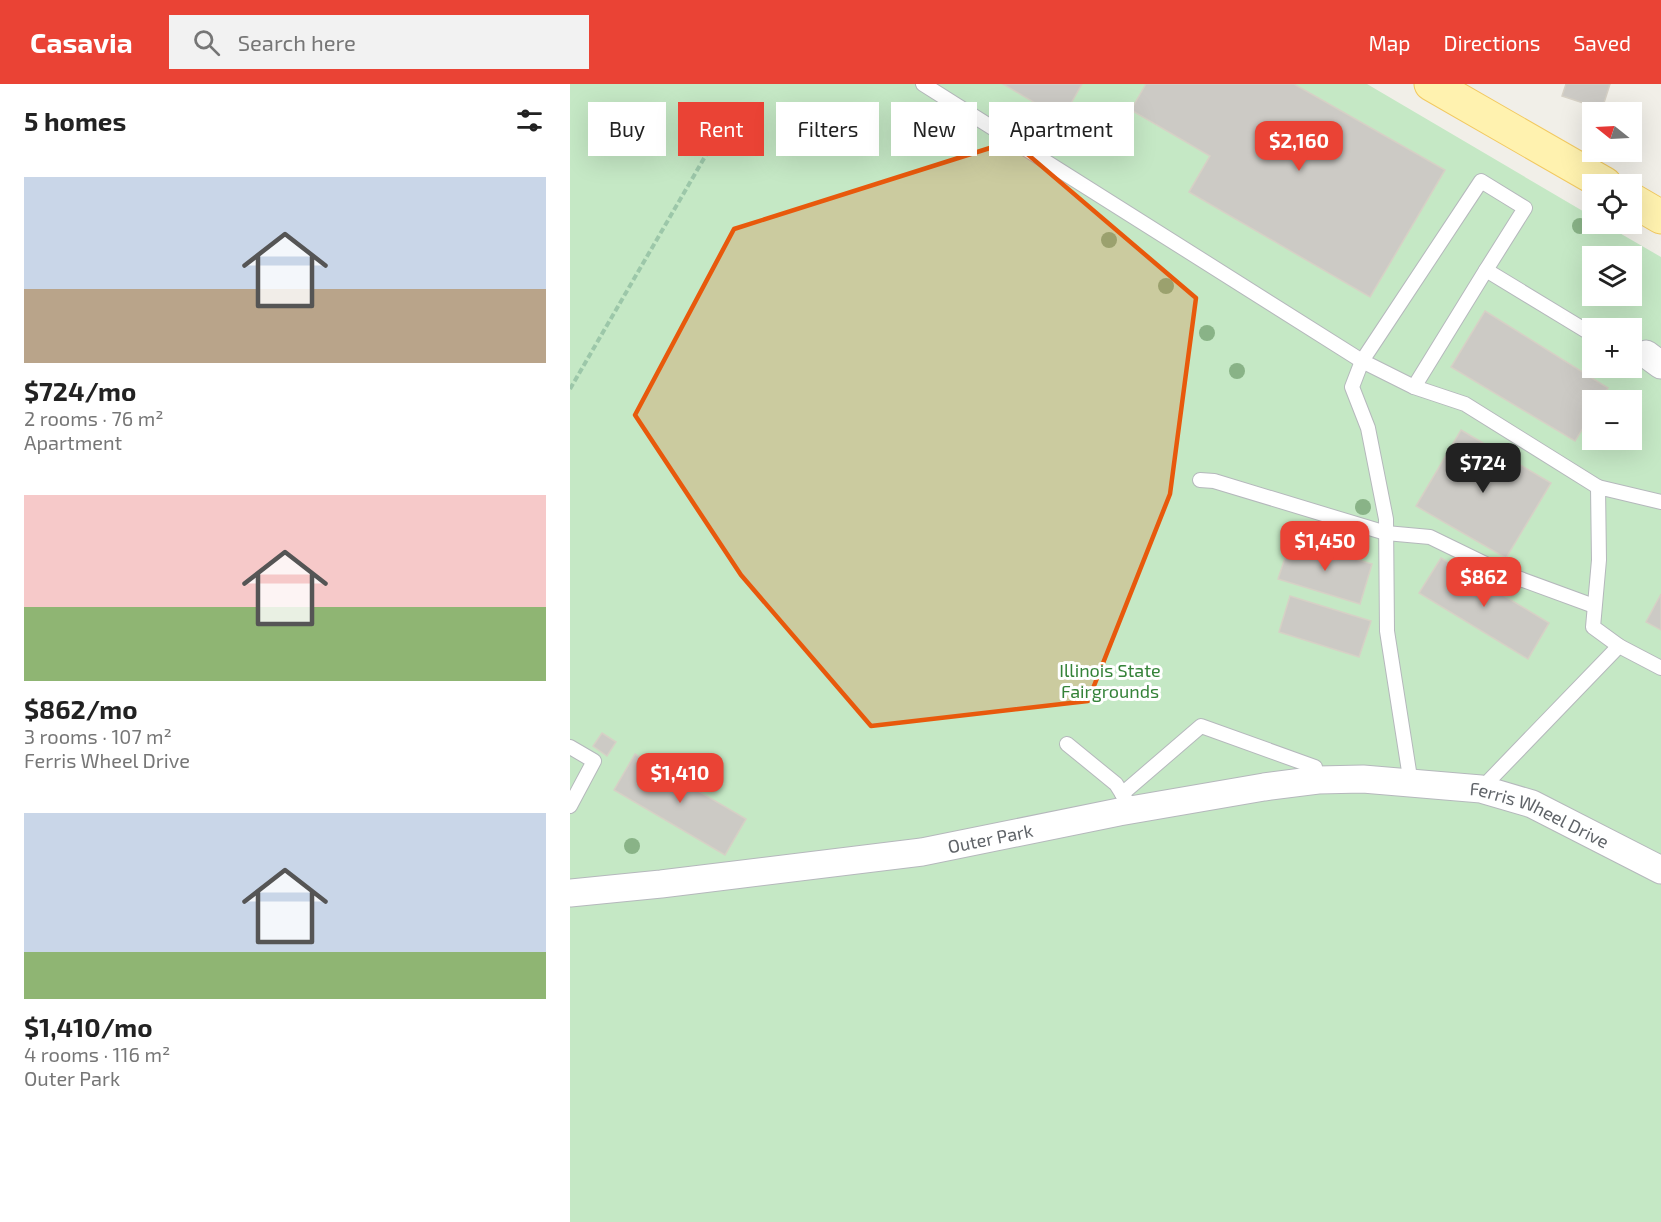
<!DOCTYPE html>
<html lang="en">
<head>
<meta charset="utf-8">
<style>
	:root { --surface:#fff; --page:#f2f2f2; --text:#222; --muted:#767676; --accent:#ea4335 }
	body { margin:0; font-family:"Exo 2",sans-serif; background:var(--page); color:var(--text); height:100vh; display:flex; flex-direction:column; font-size:22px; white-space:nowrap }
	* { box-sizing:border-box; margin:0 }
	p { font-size:20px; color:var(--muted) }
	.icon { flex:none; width:33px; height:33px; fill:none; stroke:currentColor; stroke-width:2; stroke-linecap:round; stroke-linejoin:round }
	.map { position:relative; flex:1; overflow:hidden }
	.details { display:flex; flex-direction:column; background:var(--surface); width:570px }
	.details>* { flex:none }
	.guide { position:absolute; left:18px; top:18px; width:570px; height:54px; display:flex; gap:12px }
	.needle { width:39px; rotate:288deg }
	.fabs { position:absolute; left:1012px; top:18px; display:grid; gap:12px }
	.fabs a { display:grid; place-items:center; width:60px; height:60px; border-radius:0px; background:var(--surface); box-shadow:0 6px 24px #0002; font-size:30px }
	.price { position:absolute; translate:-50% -51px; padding:0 14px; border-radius:12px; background:var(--accent); color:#fff; font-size:20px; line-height:39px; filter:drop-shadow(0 2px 3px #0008) }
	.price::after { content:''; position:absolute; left:50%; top:36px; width:18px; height:14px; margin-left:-9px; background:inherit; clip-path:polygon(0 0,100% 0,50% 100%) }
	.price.selected { background:#222; color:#fff }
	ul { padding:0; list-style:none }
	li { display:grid; align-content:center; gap:12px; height:318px; padding:0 24px }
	li span { display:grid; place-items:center; height:186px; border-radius:0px; color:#555 }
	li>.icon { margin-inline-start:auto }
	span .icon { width:108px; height:108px; fill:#fffc; stroke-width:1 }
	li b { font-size:26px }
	h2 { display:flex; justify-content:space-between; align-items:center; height:72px; padding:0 24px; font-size:26px }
	.pill { padding:0 21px; border-radius:0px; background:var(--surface); box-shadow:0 6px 24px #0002; font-size:21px; line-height:54px }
	.pill.selected { background:var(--accent); color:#fff }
	header { display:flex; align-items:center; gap:36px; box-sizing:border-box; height:84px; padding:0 30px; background:var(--accent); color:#fff }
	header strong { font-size:28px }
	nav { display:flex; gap:33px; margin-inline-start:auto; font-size:21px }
	.search { width:420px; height:54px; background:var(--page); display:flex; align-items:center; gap:15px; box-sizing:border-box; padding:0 21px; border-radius:0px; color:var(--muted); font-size:22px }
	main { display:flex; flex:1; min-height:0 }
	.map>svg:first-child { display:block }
</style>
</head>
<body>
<header>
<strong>Casavia</strong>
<div class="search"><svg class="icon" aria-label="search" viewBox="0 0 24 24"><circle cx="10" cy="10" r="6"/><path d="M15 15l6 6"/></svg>Search here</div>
<nav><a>Map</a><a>Directions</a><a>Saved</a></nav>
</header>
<main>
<section class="details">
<h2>5 homes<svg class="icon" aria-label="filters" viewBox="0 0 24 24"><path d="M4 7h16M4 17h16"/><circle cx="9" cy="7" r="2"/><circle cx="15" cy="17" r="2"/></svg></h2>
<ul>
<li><span style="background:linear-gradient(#c9d6e8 60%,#b9a48a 0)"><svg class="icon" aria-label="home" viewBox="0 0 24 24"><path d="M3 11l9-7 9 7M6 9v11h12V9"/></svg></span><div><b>$724/mo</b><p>2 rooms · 76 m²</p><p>Apartment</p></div></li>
<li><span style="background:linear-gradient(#f6c9c9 60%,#8fb573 0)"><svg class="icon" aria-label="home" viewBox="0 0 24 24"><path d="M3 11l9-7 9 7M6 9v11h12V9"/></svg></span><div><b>$862/mo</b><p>3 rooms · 107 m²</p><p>Ferris Wheel Drive</p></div></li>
<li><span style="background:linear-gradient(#c9d6e8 75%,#8fb573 0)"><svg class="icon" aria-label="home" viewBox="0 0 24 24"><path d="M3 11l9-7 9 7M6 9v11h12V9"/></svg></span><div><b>$1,410/mo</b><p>4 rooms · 116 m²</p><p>Outer Park</p></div></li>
</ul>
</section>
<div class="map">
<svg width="1091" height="1138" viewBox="0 0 1091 1138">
	<rect width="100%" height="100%" fill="#f1efe8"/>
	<path fill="#c5e8c5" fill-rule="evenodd" d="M0 0H797L1023 133V140H1034L1091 173V1138H0ZM1023 172H1062V212H1023ZM1023 244H1062V284H1023ZM1023 316H1062V356H1023Z"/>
	<g fill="#cccac5" stroke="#d6d1c6" stroke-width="1.5">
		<path d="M433 0H512L492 35Z"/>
		<path d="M576 0H724L875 86 800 213 619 108 640 72 561 26Z"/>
		<path d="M996 0H1040L1032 25 992 12Z"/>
		<path d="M915 227 1038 304 1030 316H1023V328L1005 357 881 283Z"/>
		<path d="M891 346 981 399 936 474 846 422Z"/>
		<path d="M721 456 802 480 790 520 708 495Z"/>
		<path d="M871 474 979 539 958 575 849 509Z"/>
		<path d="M1091 510V546L1076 538Z"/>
		<path d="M720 512 801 537 789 573 709 548Z"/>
		<path d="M32 649 46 658 37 672 23 662Z"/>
		<path d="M65 670 176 735 155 771 44 706Z"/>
	</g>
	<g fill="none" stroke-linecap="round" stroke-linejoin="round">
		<defs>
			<g id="lane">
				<path d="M353 0 792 277 844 303 895 320 1028 403"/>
				<path d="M844 303 916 186 1023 251"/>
				<path d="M630 396 644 397 816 449 860 453 934 489 1024 522"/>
				<path d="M1049 562 1023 543 1029 476 1028 403 1091 418"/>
				<path d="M497 660 546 700 556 716"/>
				<path d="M0 663 24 677 0 722"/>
				<path d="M841 700 817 547 816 435 798 344 782 303 792 277 911 97 955 124 916 186"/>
				<path d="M911 705 1049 562 1091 584"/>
				<path d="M552 710 631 642 745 683 748 696"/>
			</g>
			<g id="street">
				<path d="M1076 270 1091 281"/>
				<path id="s1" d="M0 809 91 800 352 768 549 728 694 703 748 696 793 695 911 705 962 720 1091 786"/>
			</g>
			<g id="primary">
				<path d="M861 0 1035 100"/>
				<path d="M1062 116 1091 133"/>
			</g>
		</defs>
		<use href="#lane" stroke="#b5b8bc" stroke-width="16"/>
		<use href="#street" stroke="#b5b8bc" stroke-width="29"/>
		<use href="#primary" stroke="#f2c960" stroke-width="35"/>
		<path stroke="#9cc7a9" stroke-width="4" stroke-dasharray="6 3" stroke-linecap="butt" d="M0 305 140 64"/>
		<use href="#lane" stroke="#fff" stroke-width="14"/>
		<use href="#street" stroke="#fff" stroke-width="27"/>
		<use href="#primary" stroke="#fff2af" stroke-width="33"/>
	</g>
	<g fill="#89b387">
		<circle cx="1010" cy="142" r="8"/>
		<circle cx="539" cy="156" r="8"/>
		<circle cx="596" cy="202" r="8"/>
		<circle cx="637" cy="249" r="8"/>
		<circle cx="667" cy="287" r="8"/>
		<circle cx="793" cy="423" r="8"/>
		<circle cx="62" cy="762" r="8"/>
	</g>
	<path fill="#e8590c" fill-opacity="0.2" stroke="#e8590c" stroke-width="4.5" stroke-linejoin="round" d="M442 57 626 214 600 410 518 617 301 642 171 491 65 331 164 145Z"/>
	<g text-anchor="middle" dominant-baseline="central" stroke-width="6" stroke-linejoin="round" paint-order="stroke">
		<g font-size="18" fill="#348238" stroke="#fff">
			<text x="540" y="586">Illinois State<tspan x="540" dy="21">Fairgrounds</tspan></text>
		</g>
		<g font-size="18" fill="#5f6368" stroke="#fff">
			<text stroke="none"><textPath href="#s1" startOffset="984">Ferris Wheel Drive</textPath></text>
			<text stroke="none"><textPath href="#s1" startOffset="424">Outer Park</textPath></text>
		</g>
	</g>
</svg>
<div class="fabs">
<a><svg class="needle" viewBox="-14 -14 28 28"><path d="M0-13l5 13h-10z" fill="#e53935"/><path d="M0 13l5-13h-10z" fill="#767676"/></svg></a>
<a><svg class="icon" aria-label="locate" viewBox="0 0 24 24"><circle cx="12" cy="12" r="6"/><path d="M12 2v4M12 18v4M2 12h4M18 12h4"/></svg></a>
<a><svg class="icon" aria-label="layers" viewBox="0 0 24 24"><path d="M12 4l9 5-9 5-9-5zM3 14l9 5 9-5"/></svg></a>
<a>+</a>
<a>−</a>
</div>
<b class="price" style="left:729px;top:88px">$2,160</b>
<b class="price selected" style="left:913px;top:410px">$724</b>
<b class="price" style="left:755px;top:488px">$1,450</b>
<b class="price" style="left:914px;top:524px">$862</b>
<b class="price" style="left:110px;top:720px">$1,410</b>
<div class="guide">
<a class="pill">Buy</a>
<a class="pill selected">Rent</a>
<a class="pill">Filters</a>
<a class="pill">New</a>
<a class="pill">Apartment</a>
</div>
</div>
</main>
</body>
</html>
